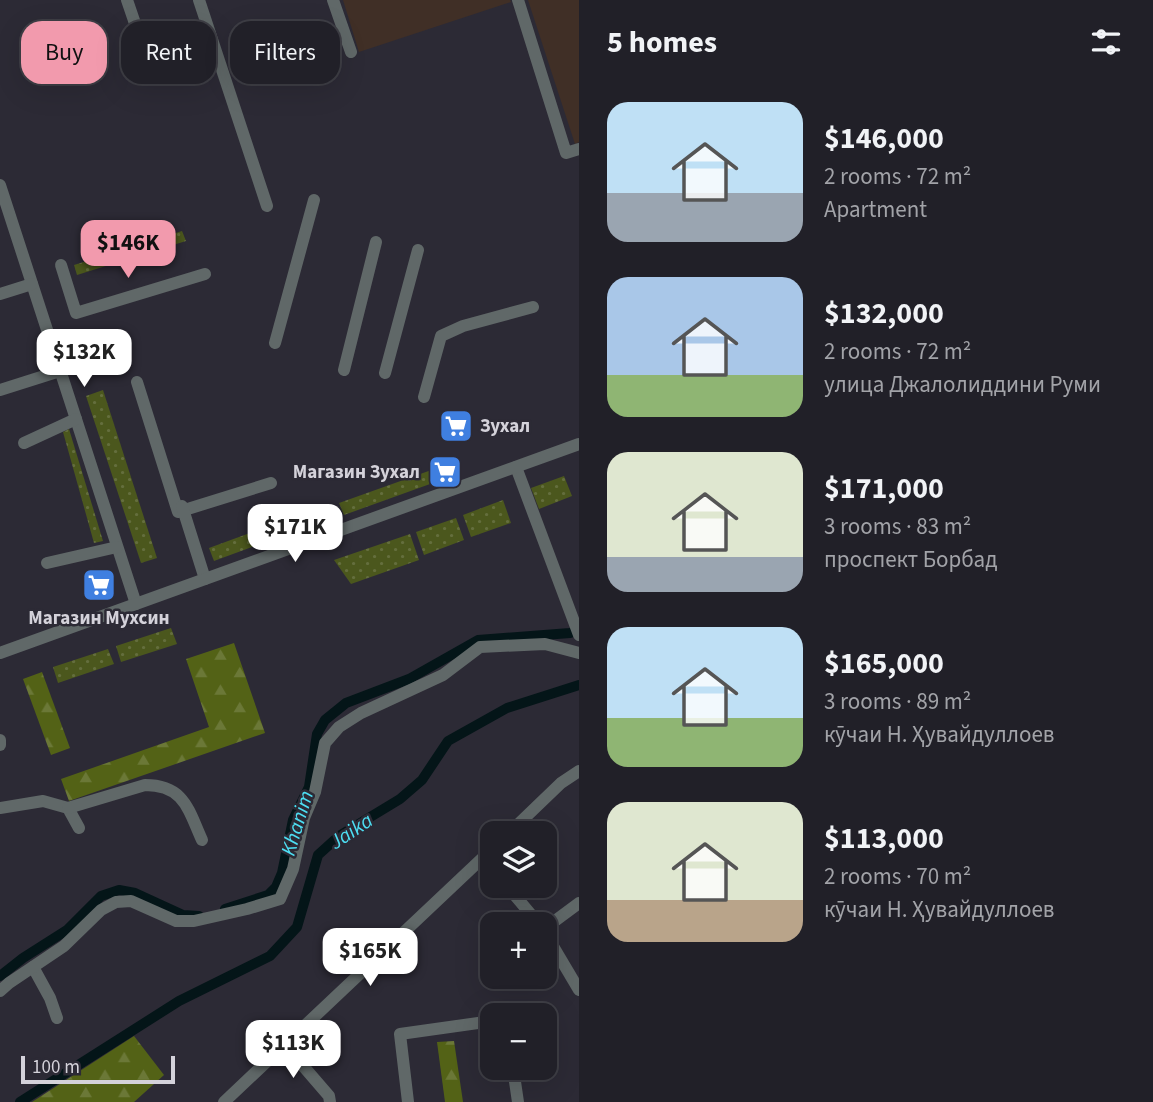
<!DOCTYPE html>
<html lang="en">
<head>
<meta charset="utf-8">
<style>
	:root { --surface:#212028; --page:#292830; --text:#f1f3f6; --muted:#a2a3a8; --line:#3e3e45; --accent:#f29aad }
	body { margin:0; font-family:"Source Sans 3",sans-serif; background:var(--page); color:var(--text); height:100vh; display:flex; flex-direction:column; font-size:26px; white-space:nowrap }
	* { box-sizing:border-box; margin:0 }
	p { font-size:23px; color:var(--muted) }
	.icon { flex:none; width:38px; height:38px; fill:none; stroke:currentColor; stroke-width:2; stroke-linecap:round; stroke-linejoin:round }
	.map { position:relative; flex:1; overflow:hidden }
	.side { display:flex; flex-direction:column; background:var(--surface); width:574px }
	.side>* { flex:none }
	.banner { position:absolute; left:21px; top:21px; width:452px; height:63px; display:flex; gap:14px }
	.buttons { position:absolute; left:480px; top:821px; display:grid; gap:14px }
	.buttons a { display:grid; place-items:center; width:77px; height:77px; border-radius:14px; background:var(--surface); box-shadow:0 7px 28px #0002,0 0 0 2px var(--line); font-size:35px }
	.scale { position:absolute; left:21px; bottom:18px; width:154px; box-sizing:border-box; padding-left:7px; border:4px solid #d4d2da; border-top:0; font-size:19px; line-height:24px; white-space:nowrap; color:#d4d2da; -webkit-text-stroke:5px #2c2a35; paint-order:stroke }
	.price { position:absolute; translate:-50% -60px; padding:0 16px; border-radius:14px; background:#fff; color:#222; font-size:23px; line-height:46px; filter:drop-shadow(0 2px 4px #0008) }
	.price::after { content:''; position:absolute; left:50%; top:42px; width:21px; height:16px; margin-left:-10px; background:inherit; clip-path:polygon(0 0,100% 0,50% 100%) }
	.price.selected { background:var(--accent); color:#111 }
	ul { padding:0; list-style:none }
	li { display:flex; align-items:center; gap:21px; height:175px; padding:0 28px }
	li span { display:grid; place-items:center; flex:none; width:196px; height:140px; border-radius:21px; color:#555 }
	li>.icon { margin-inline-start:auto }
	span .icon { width:84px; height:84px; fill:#fffc; stroke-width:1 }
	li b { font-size:30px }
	h2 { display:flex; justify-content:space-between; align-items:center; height:84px; padding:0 28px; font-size:30px }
	.chip { padding:0 24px; border-radius:21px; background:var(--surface); box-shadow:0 7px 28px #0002,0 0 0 2px var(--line); font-size:24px; line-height:63px }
	.chip.selected { background:var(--accent); color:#111 }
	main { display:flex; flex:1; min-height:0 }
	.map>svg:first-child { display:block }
</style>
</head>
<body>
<main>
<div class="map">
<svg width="579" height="1102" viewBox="0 0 579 1102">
	<defs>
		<pattern id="green-dots" width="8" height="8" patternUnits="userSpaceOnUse" patternTransform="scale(1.75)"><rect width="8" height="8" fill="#4b571d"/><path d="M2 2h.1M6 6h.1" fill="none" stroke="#646e3d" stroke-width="1.8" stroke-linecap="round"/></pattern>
		<pattern id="forest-firs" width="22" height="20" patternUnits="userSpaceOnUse" patternTransform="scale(1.75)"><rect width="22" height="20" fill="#536216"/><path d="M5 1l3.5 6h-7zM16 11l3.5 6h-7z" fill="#6b7837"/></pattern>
	</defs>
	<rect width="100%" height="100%" fill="#2c2a35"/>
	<g fill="#402f26">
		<path d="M343 0H510L511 2 359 52Z"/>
		<path d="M528 0H579V142L575 144Z"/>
	</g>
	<g fill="url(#green-dots)">
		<path d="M182 231 186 241 77 275 74 265Z"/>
		<path d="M103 390 157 558 141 563 86 396Z"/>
		<path d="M69 429 103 541 94 543 63 432Z"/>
		<path d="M451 463 455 475 344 515 339 503Z"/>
		<path d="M564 476 572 496 539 509 531 488Z"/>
		<path d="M503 500 511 523 471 537 463 515Z"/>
		<path d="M310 511 315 524 214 561 209 548Z"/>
		<path d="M456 518 464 540 424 555 416 532Z"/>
		<path d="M410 534 419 560 351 584 334 560Z"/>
		<path d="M171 628 177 644 121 662 116 646Z"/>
		<path d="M108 649 114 664 58 683 53 667Z"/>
	</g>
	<g fill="url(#forest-firs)">
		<path d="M234 643 265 733 69 801 61 779 209 727 186 659Z"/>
		<path d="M42 672 70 748 51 755 23 679Z"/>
		<path d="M134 1036 164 1075 134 1102H32Z"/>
		<path d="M454 1041 463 1102H445L437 1042Z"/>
	</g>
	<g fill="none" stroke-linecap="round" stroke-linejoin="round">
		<g stroke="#041518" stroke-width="10">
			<path d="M225 909 268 895 276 887 282 873 293 820 309 787 317 734 325 720 346 703 409 679 478 640 570 633 579 630"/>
			<path d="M0 976 23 958 67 930 101 896 119 890 135 893 183 915 199 916"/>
			<path d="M20 1102 179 1001 270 956 297 927 318 855 339 836 400 799 422 780 448 741 507 708 579 685"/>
		</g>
		<g stroke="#606868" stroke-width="12">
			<path d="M127 0 141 41"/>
			<path d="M199 0 267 206"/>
			<path d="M333 0 351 52"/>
			<path d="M518 0 566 153 579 149"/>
			<path d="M0 185 136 604"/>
			<path d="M61 265 76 313 205 274"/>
			<path d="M0 294 32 284"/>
			<path d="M275 343 314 200"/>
			<path d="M344 370 376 242"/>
			<path d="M385 373 418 250"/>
			<path d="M137 382 178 512 271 483"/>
			<path d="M0 390 60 371"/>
			<path d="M424 397 441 336 463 326 533 307"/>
			<path d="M24 443 76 419"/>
			<path d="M516 467 579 635"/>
			<path d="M182 506 205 579"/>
			<path d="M47 563 117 547"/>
			<path d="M0 653 579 444"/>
			<path d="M0 740V745"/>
			<path d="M0 808 43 801 68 808 79 828"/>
			<path d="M68 808 145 785C184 785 188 809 202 840"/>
			<path d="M509 833 561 783 579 771"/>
			<path d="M507 886 539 924"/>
			<path d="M544 929 579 903"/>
			<path d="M544 931 579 990"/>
			<path d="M33 967 50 998 57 1018"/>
			<path d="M0 991 9 983 64 946 101 910 116 902 131 901 176 921H194L247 909 280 899 293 869 304 818 315 792 325 743 339 727 361 713 443 675 480 647 545 644 579 653"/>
			<path d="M285 1045 329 1096 330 1102"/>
			<path d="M513 1068 518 1102"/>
			<path d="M224 1102 492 849"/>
			<path d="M408 1102 400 1034 492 1021"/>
		</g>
	</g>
	<defs>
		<symbol id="supermarket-square" viewBox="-11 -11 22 22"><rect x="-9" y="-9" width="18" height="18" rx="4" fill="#3f7fe0" stroke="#2c2a35"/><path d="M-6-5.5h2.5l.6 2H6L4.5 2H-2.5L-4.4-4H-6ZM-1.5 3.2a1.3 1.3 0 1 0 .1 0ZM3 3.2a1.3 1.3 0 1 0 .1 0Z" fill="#fff"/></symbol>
	</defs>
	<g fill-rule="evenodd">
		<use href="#supermarket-square" x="437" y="407" width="38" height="38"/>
		<use href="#supermarket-square" x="426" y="453" width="38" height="38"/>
		<use href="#supermarket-square" x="80" y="566" width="38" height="38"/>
	</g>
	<g text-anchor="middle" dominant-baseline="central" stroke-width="5" stroke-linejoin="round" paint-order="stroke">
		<g font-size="19" font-weight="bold" fill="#d4d2da" stroke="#2c2a35" text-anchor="start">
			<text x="480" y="426">Зухал</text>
			<text x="420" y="472" text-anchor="end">Магазин Зухал</text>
			<text x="99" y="618" text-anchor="middle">Магазин Мухсин</text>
		</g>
		<g font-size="21" font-style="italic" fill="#4ddef2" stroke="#2c2a35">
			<text transform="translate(297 823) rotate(-73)">Khanim</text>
			<text transform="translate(351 831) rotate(-34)">Jaika</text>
		</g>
	</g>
</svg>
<div class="buttons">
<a><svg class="icon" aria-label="layers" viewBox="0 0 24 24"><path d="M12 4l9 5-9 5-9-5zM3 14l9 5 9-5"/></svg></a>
<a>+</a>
<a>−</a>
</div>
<div class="scale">100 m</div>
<b class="price selected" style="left:128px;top:280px">$146K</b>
<b class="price" style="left:84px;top:389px">$132K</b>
<b class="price" style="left:295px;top:564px">$171K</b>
<b class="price" style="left:370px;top:988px">$165K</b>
<b class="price" style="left:293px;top:1080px">$113K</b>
<div class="banner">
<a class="chip selected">Buy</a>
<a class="chip">Rent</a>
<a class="chip">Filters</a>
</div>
</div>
<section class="side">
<h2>5 homes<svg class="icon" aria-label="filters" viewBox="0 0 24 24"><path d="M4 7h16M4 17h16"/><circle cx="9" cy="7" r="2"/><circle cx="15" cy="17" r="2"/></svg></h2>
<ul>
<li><span style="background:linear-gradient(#bfe0f5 65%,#9aa5b1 0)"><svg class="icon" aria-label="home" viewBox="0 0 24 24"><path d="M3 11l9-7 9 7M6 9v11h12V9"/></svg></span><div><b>$146,000</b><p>2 rooms · 72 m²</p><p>Apartment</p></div></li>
<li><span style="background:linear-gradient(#a9c7e8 70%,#8fb573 0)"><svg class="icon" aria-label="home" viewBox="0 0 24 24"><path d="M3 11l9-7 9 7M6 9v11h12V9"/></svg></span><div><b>$132,000</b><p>2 rooms · 72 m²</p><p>улица Джалолиддини Руми</p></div></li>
<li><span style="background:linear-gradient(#dfe7d0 75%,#9aa5b1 0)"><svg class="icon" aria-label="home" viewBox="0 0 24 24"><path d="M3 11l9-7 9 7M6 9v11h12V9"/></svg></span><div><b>$171,000</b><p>3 rooms · 83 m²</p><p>проспект Борбад</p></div></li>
<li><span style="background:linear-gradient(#bfe0f5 65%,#8fb573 0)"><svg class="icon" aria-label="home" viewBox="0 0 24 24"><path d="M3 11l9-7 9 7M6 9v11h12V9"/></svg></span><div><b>$165,000</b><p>3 rooms · 89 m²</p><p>кӯчаи Н. Ҳувайдуллоев</p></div></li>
<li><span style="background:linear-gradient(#dfe7d0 70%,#b9a48a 0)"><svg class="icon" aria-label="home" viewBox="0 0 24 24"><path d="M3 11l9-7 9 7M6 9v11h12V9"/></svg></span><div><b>$113,000</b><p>2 rooms · 70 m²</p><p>кӯчаи Н. Ҳувайдуллоев</p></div></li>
</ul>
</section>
</main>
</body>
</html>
